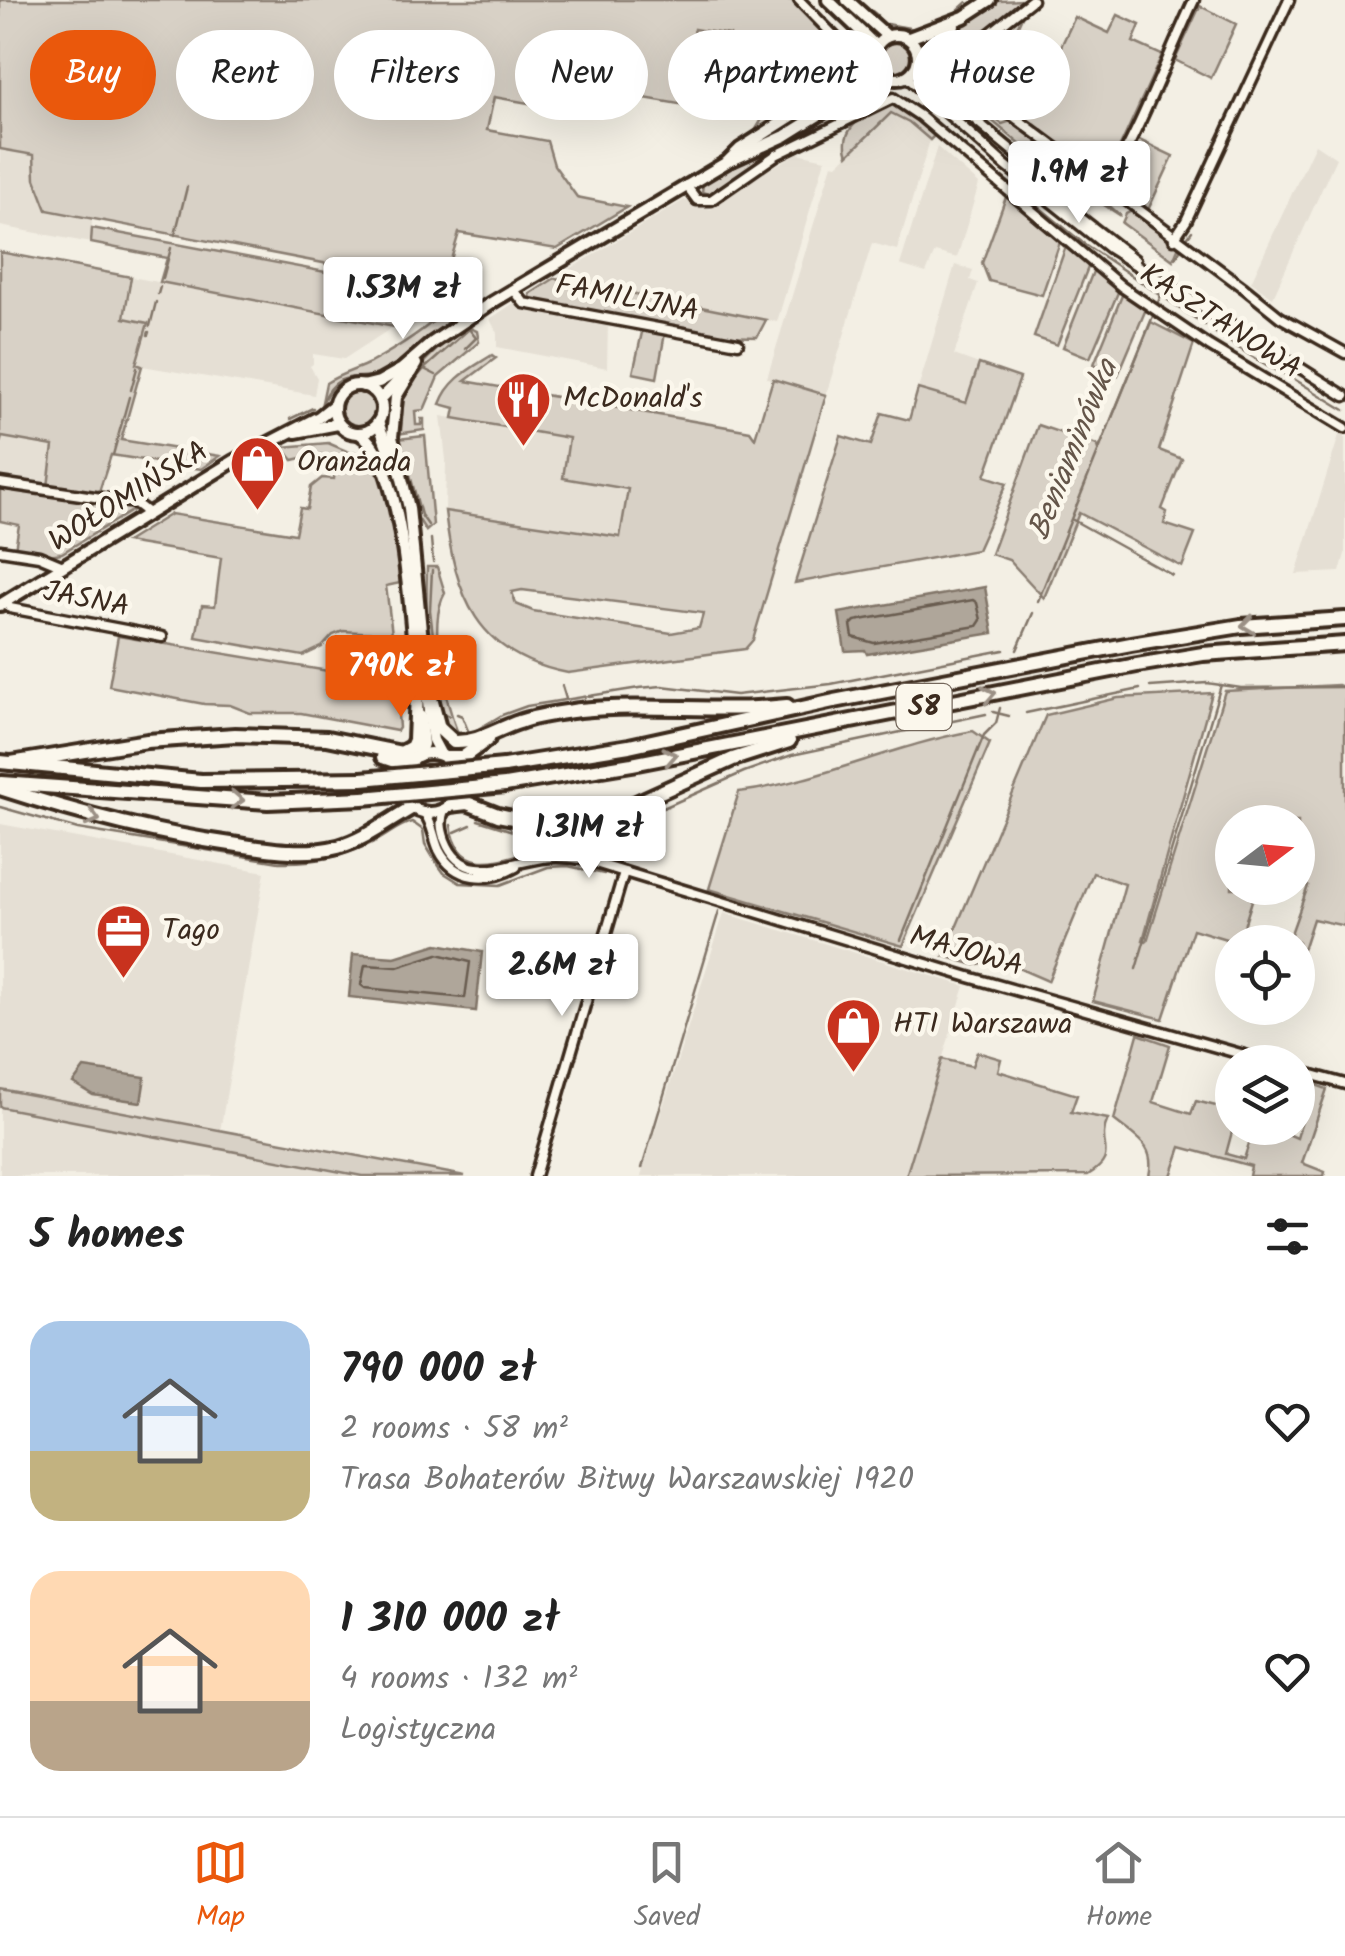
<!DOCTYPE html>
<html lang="en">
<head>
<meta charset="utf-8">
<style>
	:root { --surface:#fff; --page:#f6f6f6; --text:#222; --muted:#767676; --line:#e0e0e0; --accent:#ea580c }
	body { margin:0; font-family:Kalam,sans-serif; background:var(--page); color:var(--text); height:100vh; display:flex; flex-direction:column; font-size:38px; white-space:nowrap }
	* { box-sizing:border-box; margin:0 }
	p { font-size:32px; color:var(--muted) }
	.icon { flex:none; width:55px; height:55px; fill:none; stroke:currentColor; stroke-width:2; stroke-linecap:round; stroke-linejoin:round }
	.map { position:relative; height:1176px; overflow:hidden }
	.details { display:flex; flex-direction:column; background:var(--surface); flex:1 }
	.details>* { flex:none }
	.top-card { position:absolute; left:30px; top:30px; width:1285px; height:90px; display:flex; gap:20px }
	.needle { width:65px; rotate:74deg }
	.tools { position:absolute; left:1215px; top:805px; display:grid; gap:20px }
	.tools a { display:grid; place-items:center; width:100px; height:100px; border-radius:50%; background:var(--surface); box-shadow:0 10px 40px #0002; font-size:50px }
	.price { position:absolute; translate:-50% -85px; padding:0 22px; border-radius:10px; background:#fff; color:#222; font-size:32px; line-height:65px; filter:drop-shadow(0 2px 5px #0008) }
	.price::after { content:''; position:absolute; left:50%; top:60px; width:30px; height:22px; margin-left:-15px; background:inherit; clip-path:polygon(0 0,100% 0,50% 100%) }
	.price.selected { background:var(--accent); color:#fff }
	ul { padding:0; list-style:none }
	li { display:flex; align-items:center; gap:30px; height:250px; padding:0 30px }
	li span { display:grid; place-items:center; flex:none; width:280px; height:200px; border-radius:30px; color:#555 }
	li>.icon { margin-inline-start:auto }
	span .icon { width:120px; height:120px; fill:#fffc; stroke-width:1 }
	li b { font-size:42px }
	h2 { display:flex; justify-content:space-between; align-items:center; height:120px; padding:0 30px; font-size:42px }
	.tag { padding:0 35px; border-radius:45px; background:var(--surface); box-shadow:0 10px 40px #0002; font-size:35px; line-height:90px }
	.tag.selected { background:var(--accent); color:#fff }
	.dock { display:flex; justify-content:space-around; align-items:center; height:140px; border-top:2px solid var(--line); background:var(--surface); font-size:28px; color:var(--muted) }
	.dock a { display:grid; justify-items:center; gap:5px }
	.dock .selected { color:var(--accent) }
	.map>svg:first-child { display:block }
</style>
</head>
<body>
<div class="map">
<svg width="1345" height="1176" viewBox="0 0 1345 1176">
	<rect width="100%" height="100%" fill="#f3efe4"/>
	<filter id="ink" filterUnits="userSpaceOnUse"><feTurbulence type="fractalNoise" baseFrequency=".01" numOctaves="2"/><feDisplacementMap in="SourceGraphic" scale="20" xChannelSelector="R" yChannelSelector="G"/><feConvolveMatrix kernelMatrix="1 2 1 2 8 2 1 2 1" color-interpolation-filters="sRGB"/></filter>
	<g filter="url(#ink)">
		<g fill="#e5dfd4">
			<path d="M891 113 909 122 930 140 897 250 872 243 826 395 767 378 832 164 837 165Z"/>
			<path d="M1315 144 1336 158 1273 297 1251 282Z"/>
			<path d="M937 147 979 184 957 258 935 252 926 273 900 265Z"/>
			<path d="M0 149 34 155 35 179 47 210 92 219 91 243 0 226Z"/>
			<path d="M798 153 825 159 777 322 555 278 684 200 711 209 739 186Z"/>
			<path d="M955 265 973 270 970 280 978 283 954 355 979 364 966 403 918 389Z"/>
			<path d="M131 277 390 325V329L344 359 313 354V364L310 366 317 378 314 395 136 365 148 324 123 319Z"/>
			<path d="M517 301 520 305 608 322 607 368 497 347V333L490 319Z"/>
			<path d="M441 416 570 438 564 478 628 488 621 537 445 511 446 460Z"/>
			<path d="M1340 432 1345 435V554L1340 572 1296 574Z"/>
			<path d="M1 437 54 446 48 487 0 480Z"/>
			<path d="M0 824 265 872 220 1131 0 1089Z"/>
			<path d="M724 913 965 986 906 1176H641Z"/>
			<path d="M0 1107 362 1176H0Z"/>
		</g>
		<g fill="#d8d1c6" stroke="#8a7e72" stroke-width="2.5" fill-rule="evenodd">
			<path d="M0 0H793L833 40 837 51 789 87 724 74 730 35 694 29 686 78 781 92 748 116 552 82 551 107 494 97 487 130 547 141 554 165 577 197 627 207 557 249 459 233 443 286 47 210 35 179 34 155 0 149Z"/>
			<path d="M1026 0 975 39 954 60 943 58 936 46 998 1Z"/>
			<path d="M1200 6 1236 24 1211 78 1175 60Z"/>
			<path d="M1024 12 1003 59 1026 68 1012 101 999 97 964 70C968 47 1006 27 1024 12Z"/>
			<path d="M1118 15 1140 25 1133 42 1162 55 1106 177 1026 120 1075 17 1109 33Z"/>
			<circle cx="896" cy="57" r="14"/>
			<path d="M853 53 859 69 724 156 755 131 767 111 832 67 845 69 842 58Z"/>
			<path d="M870 87 890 93 753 165 711 195 702 192 703 184Z"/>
			<path d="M961 90 1002 124 1011 121 1092 178 1105 202 1121 216 1104 205 1093 184 1053 160 1028 151 959 93Z"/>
			<path d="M890 101 912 112 934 136 930 140 909 122 891 113 848 155C837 126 870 112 890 101Z"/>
			<path d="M1137 139 1173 156 1148 210 1113 185Z"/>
			<path d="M1006 197 1060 242 1042 295 989 281 982 263Z"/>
			<path d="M1134 210 1179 246 1173 260 1122 223 1126 214Z"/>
			<path d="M92 228 421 290 433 294 424 306 394 327 160 282 167 258 91 243Z"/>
			<path d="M1066 246 1089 265 1057 345 1034 337Z"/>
			<path d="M0 252 131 277 124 318 148 323 136 364 142 366 121 440 220 456 201 469 111 455 98 495 48 487 53 446 2 437 0 444Z"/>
			<path d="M1094 269 1119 290 1090 358 1063 347Z"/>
			<path d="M555 278 766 320 757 337 722 336 531 301 530 294Z"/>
			<path d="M1123 293 1146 309 1118 375 1094 364Z"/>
			<path d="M450 307H458V319C435 338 406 373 375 380 364 382 355 376 344 382 331 389 331 404 320 412L326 383C340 374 355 370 370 363 399 347 426 329 450 307Z"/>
			<path d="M1151 322 1194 344 1159 450 1182 459 1162 509 1167 512 1164 524 1195 534 1182 567 1079 513 1044 598 1009 560 991 554 1038 425 1097 445 1099 449Z"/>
			<path d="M468 327 477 331 479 342 438 377 424 410 415 411 416 425H421V419H424V430L397 434C398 423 397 412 400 402 407 373 443 341 468 327Z"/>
			<path d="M643 328 665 333 657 378 633 373Z"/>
			<path d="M492 355 496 358 465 381 750 431 755 438 773 379 826 395 753 640 745 649 568 673C476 655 455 596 445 511L620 537 628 489 563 478 569 438 453 418 455 408 440 404C449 379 470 369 492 355ZM522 590 703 613V614L699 628 671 633 533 611 516 604 512 592Z"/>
			<path d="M979 364 1020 378 985 476 1007 483 977 550 795 583 841 436 871 445 882 413 909 420 918 389 966 403Z"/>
			<circle cx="358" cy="410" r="18"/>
			<path d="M425 436 433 525 426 531 417 517 397 439Z"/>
			<path d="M328 443 351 453 367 452C395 475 396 548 400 583L386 586 392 634 343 631 333 635 322 647 303 656 196 637 202 605 215 606 221 558 126 542 171 514 295 534 300 508 307 509 311 487 322 478 334 479 336 459 319 454 293 460 282 447Z"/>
			<path d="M0 487 136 508 62 553 49 555 15 549 19 525 0 521Z"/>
			<path d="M427 567H437L445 593C426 625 446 704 460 739 423 722 426 604 427 567Z"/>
			<path d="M118 636 328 671 396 687 399 728 397 731 301 713H250L230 705 204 704 109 686Z"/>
			<path d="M1338 685 1345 688V926L1313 919 1298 965V942H1288L1308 886 1298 883V822H1232V888H1256L1239 942H1232V966L1223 963 1226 939 1193 929 1163 1019 1093 1001 1125 884 1093 873 1048 981 997 959 975 965 944 956 1046 715 1118 698 1212 693 1143 940 1147 941 1225 691Z"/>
			<path d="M973 731 990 743 903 946 709 889 739 792C818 782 893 745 973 731Z"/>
			<path d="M1138 1034 1170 1045 1153 1102 1191 1114 1196 1101 1232 1110 1233 1128 1226 1154 1244 1159 1254 1128H1274L1297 1138 1313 1084 1327 1089 1302 1163 1325 1172 1324 1176H1249L1251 1166 1181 1147 1171 1176H1149C1156 1145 1136 1138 1114 1120Z"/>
			<path d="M977 1052 1001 1059 998 1071 1077 1095 1071 1112 1108 1119C1095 1146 1121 1155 1088 1175L906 1176 942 1059 972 1066Z"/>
			<path d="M0 1089 465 1176H362L0 1107Z"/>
		</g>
		<g fill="#afa69a" stroke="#817468" stroke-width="2.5">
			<path d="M985 587 993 633 867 654 865 650 845 651 839 613Z"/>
			<path d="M437 944 482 952 476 1011 349 997 353 954 395 957Z"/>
			<path d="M84 1068 145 1077 141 1102 93 1095 73 1083Z"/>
		</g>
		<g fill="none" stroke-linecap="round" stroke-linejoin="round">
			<g stroke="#695c50" stroke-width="2.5">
				<path d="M973 600 977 603 981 620 977 626 874 643 853 637 851 625 855 621Z"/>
				<path d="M438 954 470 962 465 998 365 988 361 985 365 965 397 967Z"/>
			</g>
			<g stroke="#817468" stroke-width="2.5">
				<path d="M872 11 877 15"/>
				<path d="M887 24 915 29"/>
				<path d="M931 24 956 12 967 2"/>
				<path d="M945 130 1083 243 1205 325"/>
				<path d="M175 235 187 187"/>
				<path d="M1186 239 1192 231"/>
				<path d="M1176 258 1180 250"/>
				<path d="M163 278 171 248"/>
				<path d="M158 294 160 287"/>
				<path d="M1157 305 1161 295"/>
				<path d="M150 326 156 302"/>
				<path d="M1211 330 1265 365 1289 376 1345 410"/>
				<path d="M148 335 149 332"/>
				<path d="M424 369 436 375"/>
				<path d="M131 390 137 368"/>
				<path d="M322 403C341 362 361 386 388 371 411 358 440 333 455 312"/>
				<path d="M290 419 313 408"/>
				<path d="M401 431 404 393 424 369 469 329 476 338 465 349"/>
				<path d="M401 442 421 515 428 525"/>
				<path d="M113 455 129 397"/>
				<path d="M1073 520 1172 575"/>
				<path d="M431 539 433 562"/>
				<path d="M432 570 430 610 442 713 449 716"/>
				<path d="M1038 601 1153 316"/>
				<path d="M1017 650 1033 613"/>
				<path d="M562 686 566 699"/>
				<path d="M1150 687 1207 683 1241 688 1345 687"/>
				<path d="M993 712 1009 716"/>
				<path d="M1026 713 1140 689"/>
				<path d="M457 714 462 716 469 733 473 732 502 715 527 706 639 688 662 686 736 695 831 684 1004 650"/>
				<path d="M0 807 78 829 279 862C314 863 345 857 376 841 389 835 398 825 412 822L423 830 425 844 434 859 444 873 460 883 500 885 548 867 568 866 604 874"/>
				<path d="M478 820 519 833 588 834 652 813 744 772 792 755 986 714"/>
				<path d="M451 825C458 873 492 863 527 852"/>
				<path d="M455 832 471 825"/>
				<path d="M901 940 984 735 996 723 1000 708"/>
				<path d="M1136 969 1221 685"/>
				<path d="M642 1168 719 911"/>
			</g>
			<defs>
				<g id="street">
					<path d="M1032 0 964 54 958 63V75L1244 288 1280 317 1345 353"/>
					<path d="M917 67 926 79 1015 153 1069 209 1135 260"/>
					<path d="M907 77 1005 165 1109 248 1345 396"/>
					<path d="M762 112 841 52 839 41 799 0"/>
					<path d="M686 185 697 200H711L776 155 893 98 920 116 1122 287 1209 346 1345 428"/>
					<path d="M1107 185C1142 126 1165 62 1194 0"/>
					<path d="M1174 239 1186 221 1289 0"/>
					<path d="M514 290 524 303 738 343"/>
					<path d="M0 483 135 503 148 513"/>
					<path d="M0 550 39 556 63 566"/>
					<path d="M6 602 10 608 162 637"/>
					<path d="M444 810C440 821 441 829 445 840 463 887 507 863 542 858 555 856 569 857 582 859L969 977 1269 1062"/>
					<path d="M424 812C433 824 433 837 439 850 455 882 489 882 516 867"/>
					<path d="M1298 1071 1345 1084"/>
					<path d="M535 1176 624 872"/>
				</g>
				<g id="secondary">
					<path d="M828 0 876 46"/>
					<path d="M847 0 887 36"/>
					<circle cx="896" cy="57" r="22"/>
					<path d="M909 38 964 17 990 0"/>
					<path d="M918 52 954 26"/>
					<path d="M732 160 785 136 883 75"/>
					<path d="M416 364 396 397 392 437 409 508 430 722 433 740 441 755"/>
					<circle cx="358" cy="409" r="24"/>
					<path d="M363 386 379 382 402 369 432 343 491 303 727 162 740 149 875 63"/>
					<path d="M380 400 404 375"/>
					<path d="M378 422 390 455"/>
					<path d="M296 432 338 424"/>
					<path d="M359 433C406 459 412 640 418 694"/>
					<path d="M0 605 234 461 319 417 334 405"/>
					<circle cx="430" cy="783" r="30"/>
					<path d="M418 756 423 744 420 716"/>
				</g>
				<g id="highway">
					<path d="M428 687 439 728 454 742C478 743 497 729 519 722 538 715 559 713 580 710 649 703 718 713 787 706"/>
					<path d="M383 757 398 762 411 760"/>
					<path d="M446 758H462L488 739"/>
					<path d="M0 762 201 781 362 779"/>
					<path d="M11 763 147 741 235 735 327 738 401 753 412 747 415 740 417 691"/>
					<path d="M504 766 629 746 834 701 1131 644 1241 626 1345 619"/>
					<path d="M2 783 268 802 363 798"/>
					<path d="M505 785 632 764 1137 665 1203 654 1345 644"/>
					<path d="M0 788C77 813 151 833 231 844 267 849 302 856 338 847 366 839 388 821 413 807"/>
					<path d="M450 805 467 803 498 815 528 821H582L612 814 733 759 789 741"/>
				</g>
			</defs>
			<use href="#street" stroke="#3b2a1e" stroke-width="15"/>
			<use href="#secondary" stroke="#3b2a1e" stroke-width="18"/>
			<use href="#highway" stroke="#3b2a1e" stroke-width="20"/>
			<use href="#street" stroke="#fbf7ec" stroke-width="8"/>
			<use href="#secondary" stroke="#fbf7ec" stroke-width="10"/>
			<use href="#highway" stroke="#fbf7ec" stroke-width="12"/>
			<defs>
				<g id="highway-bridge">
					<path d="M362 779 504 766"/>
					<path d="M363 798 505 785"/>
				</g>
			</defs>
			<use href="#highway-bridge" stroke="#3b2a1e" stroke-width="20" stroke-linecap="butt"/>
			<use href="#highway-bridge" stroke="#fbf7ec" stroke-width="12"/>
		</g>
		<defs><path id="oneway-chevron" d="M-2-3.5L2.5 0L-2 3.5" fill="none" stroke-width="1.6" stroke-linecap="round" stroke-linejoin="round" transform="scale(2.5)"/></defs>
		<g stroke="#9b9085">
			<use href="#oneway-chevron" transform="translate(1248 625) rotate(173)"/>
			<use href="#oneway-chevron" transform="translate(989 694) rotate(-11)"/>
			<use href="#oneway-chevron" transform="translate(670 756) rotate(-11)"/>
			<use href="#oneway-chevron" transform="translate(237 800) rotate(3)"/>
			<use href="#oneway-chevron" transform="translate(93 818) rotate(15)"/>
		</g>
	</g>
	<defs>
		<symbol id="restaurant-pin" viewBox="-11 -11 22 30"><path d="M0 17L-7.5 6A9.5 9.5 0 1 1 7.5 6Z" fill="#c8321e" stroke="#fbf7ec"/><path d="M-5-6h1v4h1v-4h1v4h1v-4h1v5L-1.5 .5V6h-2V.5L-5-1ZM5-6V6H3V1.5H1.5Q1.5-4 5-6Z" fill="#fff"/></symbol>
		<symbol id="shop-pin" viewBox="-11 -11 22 30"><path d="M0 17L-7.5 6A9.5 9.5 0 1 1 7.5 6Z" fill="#c8321e" stroke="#fbf7ec"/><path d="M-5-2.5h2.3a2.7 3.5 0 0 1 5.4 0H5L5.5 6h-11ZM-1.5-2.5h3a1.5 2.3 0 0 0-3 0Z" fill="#fff"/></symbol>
		<symbol id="office-pin" viewBox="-11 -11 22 30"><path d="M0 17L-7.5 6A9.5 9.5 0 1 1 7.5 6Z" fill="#c8321e" stroke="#fbf7ec"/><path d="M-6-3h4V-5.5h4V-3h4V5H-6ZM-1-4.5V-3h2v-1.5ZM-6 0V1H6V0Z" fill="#fff"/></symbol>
	</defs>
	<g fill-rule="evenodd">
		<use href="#restaurant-pin" x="492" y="368" width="63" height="86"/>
		<use href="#shop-pin" x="226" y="432" width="63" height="86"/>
		<use href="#office-pin" x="92" y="900" width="63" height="86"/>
		<use href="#shop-pin" x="822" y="994" width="63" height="86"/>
	</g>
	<g text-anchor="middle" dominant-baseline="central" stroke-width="9" stroke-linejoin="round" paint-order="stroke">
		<rect fill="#fbf7ec" stroke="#75685c" stroke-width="2.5" x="896.5" y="684" width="55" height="46" rx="8"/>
		<g font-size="28" font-weight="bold" fill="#3b2a1e">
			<text x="924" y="707">S8</text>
		</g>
		<g font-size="30" fill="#3b2a1e" stroke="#fbf7ec">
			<text transform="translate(627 299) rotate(11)">FAMILIJNA</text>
			<text transform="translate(1220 322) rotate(33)">KASZTANOWA</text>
			<text transform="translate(129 497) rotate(-32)">WOŁOMIŃSKA</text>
			<text transform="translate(86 600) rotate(11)">JASNA</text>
			<text transform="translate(966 952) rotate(16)">MAJOWA</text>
		</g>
		<g font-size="30" fill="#3b2a1e" stroke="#fbf7ec" text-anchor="start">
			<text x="563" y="399">McDonald's</text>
			<text x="297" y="463">Oranżada</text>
			<text x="162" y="931">Tago</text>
			<text x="893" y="1025">HTI Warszawa</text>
		</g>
		<g font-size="32" font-style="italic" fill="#645549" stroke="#fbf7ec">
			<text transform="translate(1074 450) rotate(-68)">Beniaminówka</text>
		</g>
	</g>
</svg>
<div class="tools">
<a><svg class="needle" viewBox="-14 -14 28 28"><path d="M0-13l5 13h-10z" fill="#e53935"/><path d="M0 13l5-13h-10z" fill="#767676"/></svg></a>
<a><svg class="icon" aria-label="locate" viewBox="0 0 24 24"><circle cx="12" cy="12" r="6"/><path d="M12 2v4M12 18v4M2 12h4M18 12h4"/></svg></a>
<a><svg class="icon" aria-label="layers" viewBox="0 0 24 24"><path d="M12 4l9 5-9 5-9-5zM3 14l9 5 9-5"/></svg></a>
</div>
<b class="price" style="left:1079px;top:226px">1.9M zł</b>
<b class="price" style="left:403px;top:342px">1.53M zł</b>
<b class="price selected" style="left:401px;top:720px">790K zł</b>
<b class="price" style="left:589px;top:881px">1.31M zł</b>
<b class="price" style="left:562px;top:1019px">2.6M zł</b>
<div class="top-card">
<a class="tag selected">Buy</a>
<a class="tag">Rent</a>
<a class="tag">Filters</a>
<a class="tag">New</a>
<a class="tag">Apartment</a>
<a class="tag">House</a>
</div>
</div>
<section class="details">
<h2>5 homes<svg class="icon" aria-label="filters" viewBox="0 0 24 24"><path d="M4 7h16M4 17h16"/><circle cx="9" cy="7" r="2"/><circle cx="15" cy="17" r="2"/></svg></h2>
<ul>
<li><span style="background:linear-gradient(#a9c7e8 65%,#c2b280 0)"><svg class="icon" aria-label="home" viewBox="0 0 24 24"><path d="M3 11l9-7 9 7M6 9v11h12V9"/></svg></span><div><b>790 000 zł</b><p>2 rooms · 58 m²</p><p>Trasa Bohaterów Bitwy Warszawskiej 1920</p></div><svg class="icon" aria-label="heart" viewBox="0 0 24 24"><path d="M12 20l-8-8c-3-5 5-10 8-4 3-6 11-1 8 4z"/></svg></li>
<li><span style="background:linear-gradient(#ffd9b3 65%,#b9a48a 0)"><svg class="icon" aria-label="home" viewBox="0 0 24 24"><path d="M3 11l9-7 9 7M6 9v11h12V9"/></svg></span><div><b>1 310 000 zł</b><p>4 rooms · 132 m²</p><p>Logistyczna</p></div><svg class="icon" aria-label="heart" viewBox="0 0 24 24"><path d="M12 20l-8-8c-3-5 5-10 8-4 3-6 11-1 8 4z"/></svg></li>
</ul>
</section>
<nav class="dock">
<a class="selected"><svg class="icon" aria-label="map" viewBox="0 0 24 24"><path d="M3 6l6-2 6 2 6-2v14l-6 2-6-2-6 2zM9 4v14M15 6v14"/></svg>Map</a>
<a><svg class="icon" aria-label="saved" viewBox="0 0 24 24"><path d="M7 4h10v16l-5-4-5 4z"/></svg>Saved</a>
<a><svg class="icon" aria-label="home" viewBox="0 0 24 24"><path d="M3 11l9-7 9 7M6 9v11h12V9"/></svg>Home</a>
</nav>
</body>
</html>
